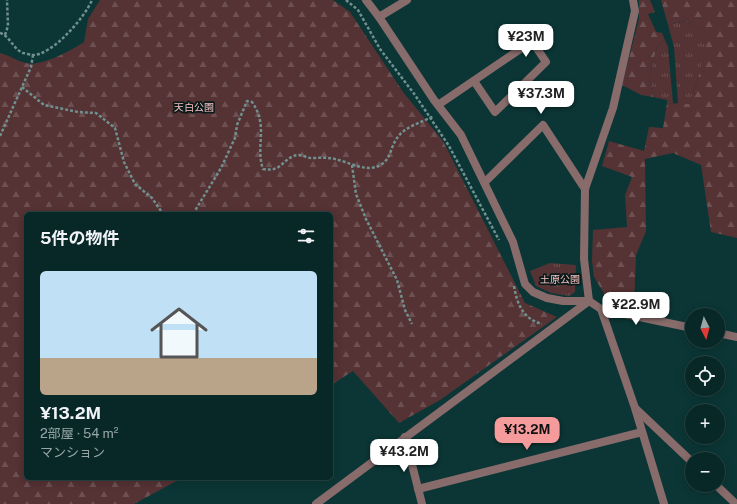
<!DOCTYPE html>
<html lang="ja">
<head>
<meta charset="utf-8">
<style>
	:root { --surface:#082828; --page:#113030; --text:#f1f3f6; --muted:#98a6a8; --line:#294445; --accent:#f59b9c }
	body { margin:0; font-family:"Public Sans","Noto Sans JP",sans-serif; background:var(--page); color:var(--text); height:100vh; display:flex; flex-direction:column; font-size:15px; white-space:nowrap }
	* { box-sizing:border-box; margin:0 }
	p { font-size:13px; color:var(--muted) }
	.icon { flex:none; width:22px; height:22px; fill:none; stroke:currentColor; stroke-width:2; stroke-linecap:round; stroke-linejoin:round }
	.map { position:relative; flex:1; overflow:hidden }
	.panel { position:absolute; left:24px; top:212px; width:309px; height:268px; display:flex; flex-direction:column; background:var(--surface); border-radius:6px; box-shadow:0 2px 10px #0003,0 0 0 1px var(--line) }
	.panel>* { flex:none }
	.needle { width:26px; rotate:174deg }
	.tools { position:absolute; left:685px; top:308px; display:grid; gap:8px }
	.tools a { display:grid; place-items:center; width:40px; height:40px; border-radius:50%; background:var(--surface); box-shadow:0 2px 10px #0003,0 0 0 1px var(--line); font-size:20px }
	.price { position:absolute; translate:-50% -34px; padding:0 9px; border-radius:8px; background:#fff; color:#222; font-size:13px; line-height:26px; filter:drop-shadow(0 1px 2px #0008) }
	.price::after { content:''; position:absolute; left:50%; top:24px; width:12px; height:9px; margin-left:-6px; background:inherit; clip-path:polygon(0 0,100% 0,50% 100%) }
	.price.selected { background:var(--accent); color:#111 }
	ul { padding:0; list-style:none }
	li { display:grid; align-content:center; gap:8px; height:212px; padding:0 16px }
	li+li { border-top:1px solid var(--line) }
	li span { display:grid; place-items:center; height:124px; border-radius:6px; color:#555 }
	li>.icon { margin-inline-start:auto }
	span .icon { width:72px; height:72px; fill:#fffc; stroke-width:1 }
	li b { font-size:17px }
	h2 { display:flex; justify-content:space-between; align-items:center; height:48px; padding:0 16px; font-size:17px }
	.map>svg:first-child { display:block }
</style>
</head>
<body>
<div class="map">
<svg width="737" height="504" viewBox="0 0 737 504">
	<defs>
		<pattern id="grass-tufts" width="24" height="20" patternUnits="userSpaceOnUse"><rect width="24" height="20" fill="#553233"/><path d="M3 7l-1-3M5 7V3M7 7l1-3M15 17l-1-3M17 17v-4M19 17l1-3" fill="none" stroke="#6d5051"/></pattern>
		<pattern id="forest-firs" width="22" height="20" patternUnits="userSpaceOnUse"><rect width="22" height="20" fill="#553233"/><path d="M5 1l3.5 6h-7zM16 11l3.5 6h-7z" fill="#6d5051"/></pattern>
	</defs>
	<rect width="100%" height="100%" fill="#0b3635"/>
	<g fill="url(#grass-tufts)">
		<path d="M685 21 705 31V51L700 72 689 104H678L674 47 668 25Z"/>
		<path d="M665 40 668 47 673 103H667V100L653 97 649 77 657 47Z"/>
		<path d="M550 263 576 265 575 292 569 296 551 293 536 286 530 271Z"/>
	</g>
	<g fill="url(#forest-firs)">
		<path d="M100 0H333L350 12 403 92 443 141 525 303 557 317 440 400 399 423 353 371 331 385V214H26V478H182L134 504H0V53C9 55 17 61 26 63 41 67 72 50 84 42L88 19Z"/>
		<path d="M639 0H650L655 12 648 14 656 32 662 33 665 40 657 47 649 77 653 97 641 95 622 85 639 19Z"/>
		<path d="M661 0H737V238L711 232 701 165 673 153 645 159 646 231 636 255 634 307 618 305 605 295 594 277 592 261 593 230 627 227 625 195 632 177 602 166 609 141 644 151 649 127 663 128 667 103 689 104C698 78 706 59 705 31L685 21 668 25Z"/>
	</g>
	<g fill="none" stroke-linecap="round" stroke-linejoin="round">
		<g stroke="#70908f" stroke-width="2.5" stroke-dasharray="3 2" stroke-linecap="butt">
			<path d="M346 0 358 10 380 49 415 95 449 146 499 240"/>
			<path d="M0 33C10 36 13 49 23 53 26 53 30 55 32 55 52 56 85 17 92 0"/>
			<path d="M5 35 8 26 7 0"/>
			<path d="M22 87 44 105 78 112 96 113 115 128 124 162 135 184 152 198 163 214"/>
			<path d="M0 136 31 67 33 55"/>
			<path d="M352 165 356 194 366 219 397 280 405 310 412 324"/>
			<path d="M193 214 221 168 235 138 237 125 247 101 252 102C269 126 255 146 263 169 283 173 283 156 299 155 303 155 307 158 311 158 319 158 327 157 335 159 349 162 368 174 382 164 391 158 391 146 397 138 404 127 422 122 434 116"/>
			<path d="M514 286C517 304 523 319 542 324"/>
		</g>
		<g stroke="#886b6b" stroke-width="8">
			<path d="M366 0 379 17"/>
			<path d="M407 0 379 17 434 100 461 135 513 242 525 284 533 292 547 298 563 301H589L601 309 692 328"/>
			<path d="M438 105 532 41 546 62 495 112 474 81"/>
			<path d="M485 182 543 125 585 189"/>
			<path d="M589 301 584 259 585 189 613 108 635 11 633 0"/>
			<path d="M601 309 635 408 664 504"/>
			<path d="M718 333 737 337"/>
			<path d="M636 409 692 462"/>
			<path d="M405 437 422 504"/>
			<path d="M716 485 736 504"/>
			<path d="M418 489 642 432"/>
			<path d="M316 504 589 301"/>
		</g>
	</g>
	<g text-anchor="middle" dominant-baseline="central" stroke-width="3.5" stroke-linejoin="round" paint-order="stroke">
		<g font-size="10" fill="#f9c0c0" stroke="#091a1a">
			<text x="194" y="107">天白公園</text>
			<text x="560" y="279">土原公園</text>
		</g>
	</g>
</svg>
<div class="tools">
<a><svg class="needle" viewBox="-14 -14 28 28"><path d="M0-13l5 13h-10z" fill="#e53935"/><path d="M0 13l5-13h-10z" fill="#98a6a8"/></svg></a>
<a><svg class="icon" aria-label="locate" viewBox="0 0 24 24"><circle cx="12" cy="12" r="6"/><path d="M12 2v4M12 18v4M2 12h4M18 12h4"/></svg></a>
<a>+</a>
<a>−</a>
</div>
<b class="price" style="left:526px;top:58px">¥23M</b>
<b class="price" style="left:541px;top:115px">¥37.3M</b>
<b class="price" style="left:636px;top:326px">¥22.9M</b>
<b class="price selected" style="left:527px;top:451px">¥13.2M</b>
<b class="price" style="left:404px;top:473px">¥43.2M</b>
<section class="panel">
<h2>5件の物件<svg class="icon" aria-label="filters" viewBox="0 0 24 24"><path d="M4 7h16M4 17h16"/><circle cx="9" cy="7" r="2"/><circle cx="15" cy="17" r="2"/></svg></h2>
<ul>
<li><span style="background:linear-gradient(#bfe0f5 70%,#b9a48a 0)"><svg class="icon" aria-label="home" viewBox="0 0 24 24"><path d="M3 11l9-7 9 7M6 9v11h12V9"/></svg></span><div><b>¥13.2M</b><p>2部屋 · 54 m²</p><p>マンション</p></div></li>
</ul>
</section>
</div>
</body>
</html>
